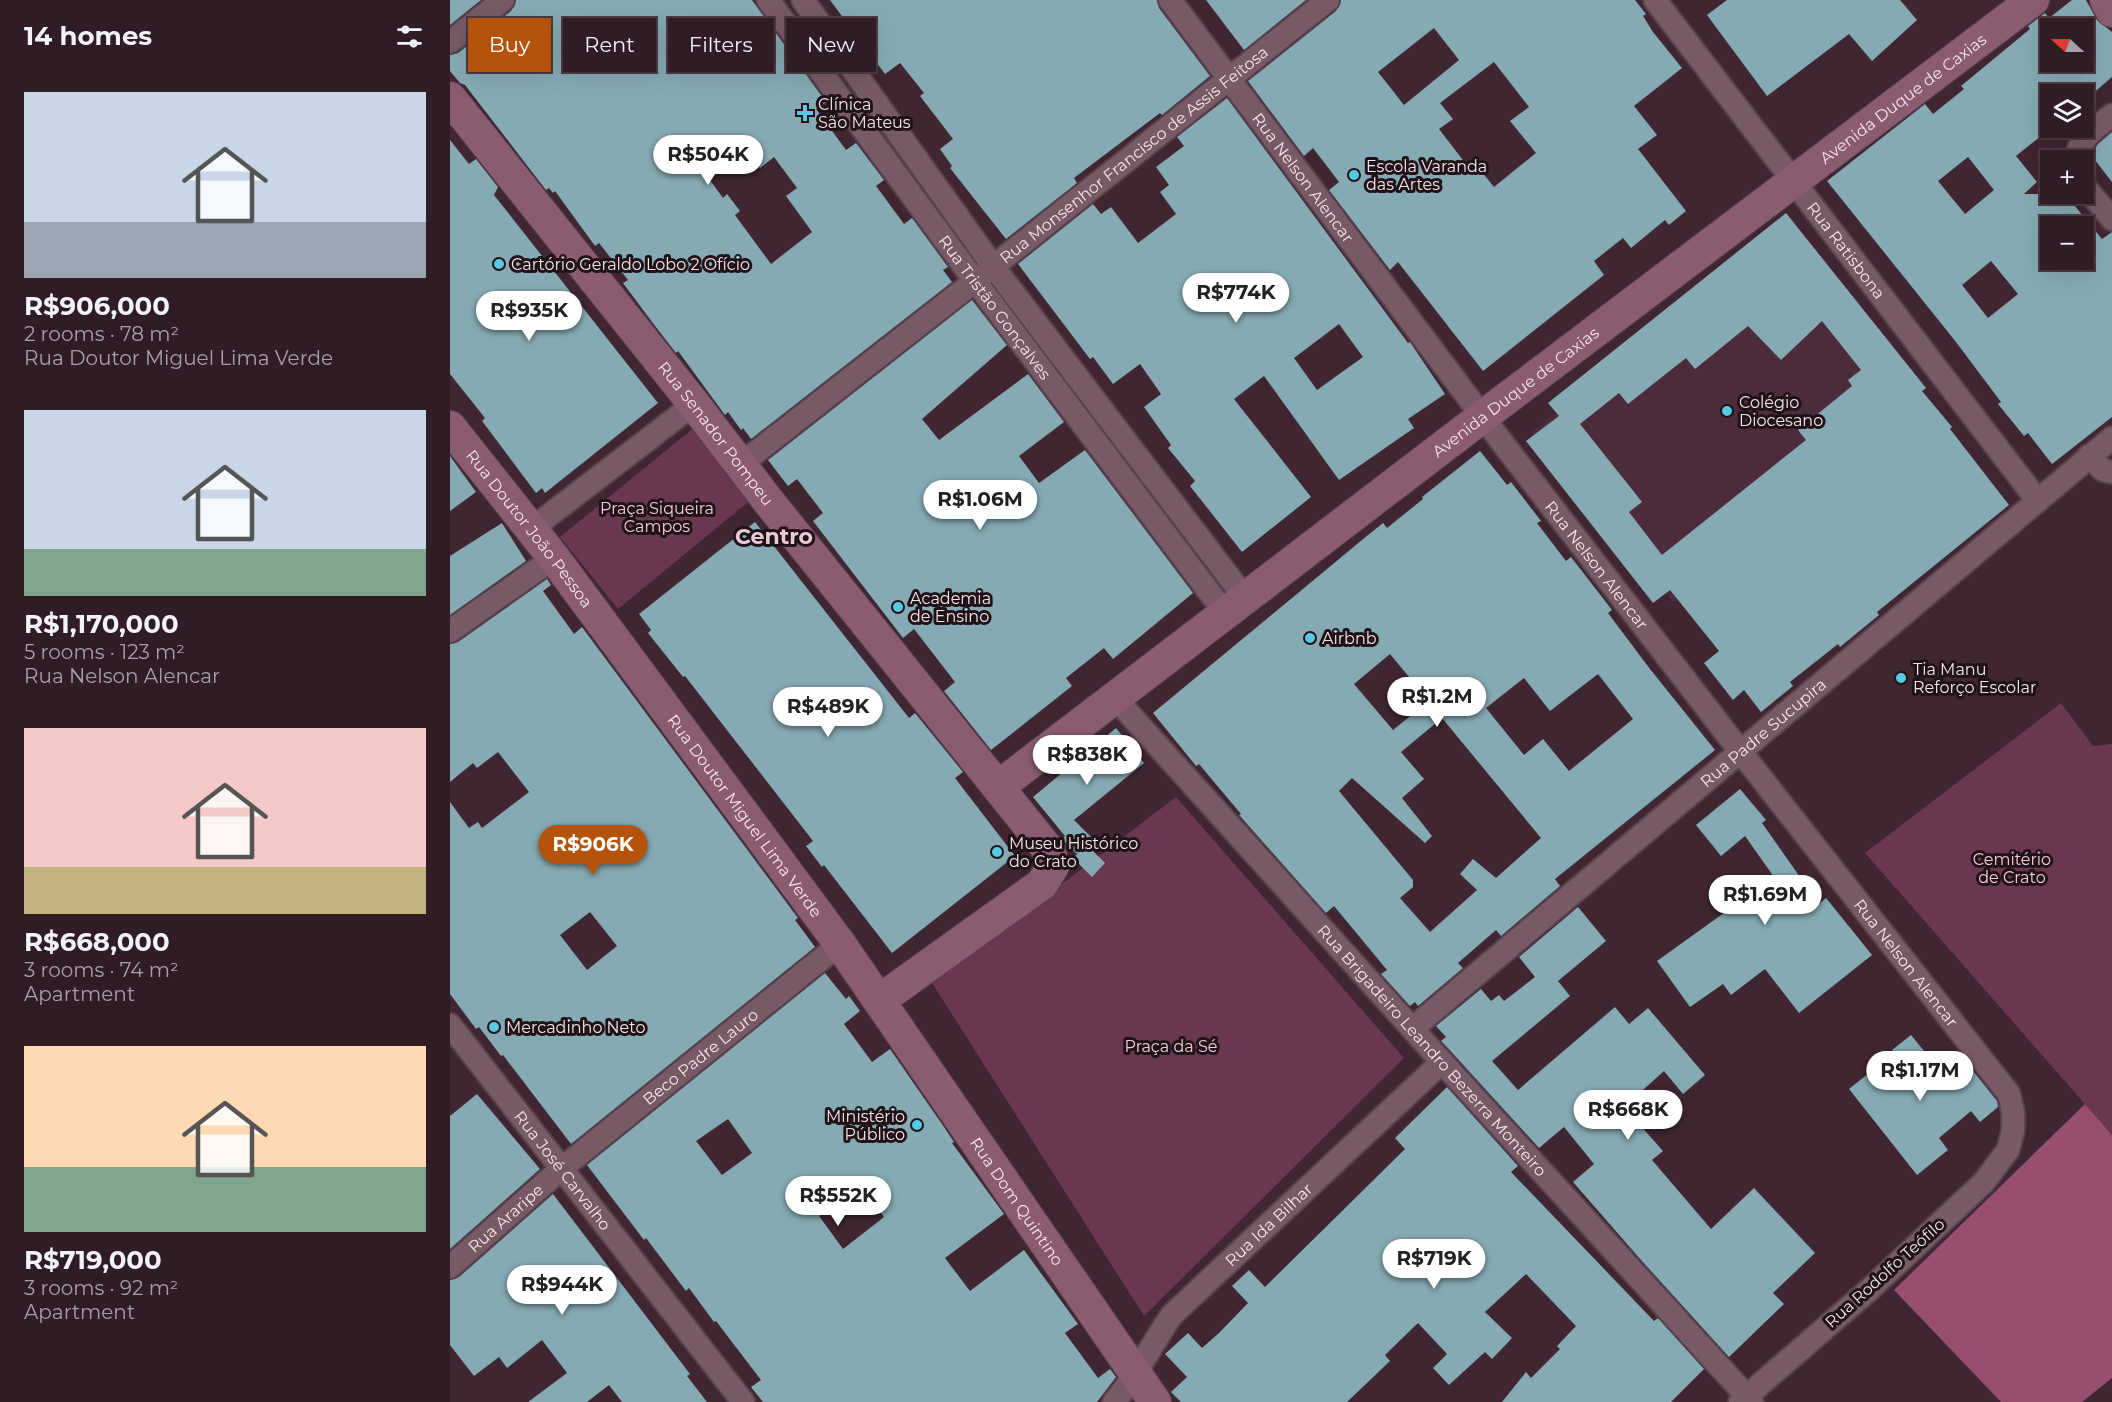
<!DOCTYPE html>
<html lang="en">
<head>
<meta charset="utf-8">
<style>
	:root { --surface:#2f1c25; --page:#3b2932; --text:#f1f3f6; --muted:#a7a1a7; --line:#4a3a42; --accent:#b45309 }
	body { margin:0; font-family:Montserrat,sans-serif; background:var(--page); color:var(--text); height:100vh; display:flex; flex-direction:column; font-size:22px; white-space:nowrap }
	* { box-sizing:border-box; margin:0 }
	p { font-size:20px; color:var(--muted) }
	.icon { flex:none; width:33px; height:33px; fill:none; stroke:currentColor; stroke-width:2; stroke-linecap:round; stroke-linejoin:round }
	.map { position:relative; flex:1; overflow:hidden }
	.sheet { display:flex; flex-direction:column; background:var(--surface); width:450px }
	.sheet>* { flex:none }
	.banner { position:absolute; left:18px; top:18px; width:570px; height:54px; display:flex; gap:12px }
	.needle { width:39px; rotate:291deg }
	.buttons { position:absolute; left:1590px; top:18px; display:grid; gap:12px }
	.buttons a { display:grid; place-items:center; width:54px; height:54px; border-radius:0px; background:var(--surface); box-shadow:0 6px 24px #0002,0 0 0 2px var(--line); font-size:30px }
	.price { position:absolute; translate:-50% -51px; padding:0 14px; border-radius:21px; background:#fff; color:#222; font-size:20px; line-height:39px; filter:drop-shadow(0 2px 3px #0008) }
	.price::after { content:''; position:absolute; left:50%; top:36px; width:18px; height:14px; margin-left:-9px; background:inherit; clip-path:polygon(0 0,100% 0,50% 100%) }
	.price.on { background:var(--accent); color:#fff }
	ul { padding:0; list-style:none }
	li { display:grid; align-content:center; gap:12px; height:318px; padding:0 24px }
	li span { display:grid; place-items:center; height:186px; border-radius:0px; color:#555 }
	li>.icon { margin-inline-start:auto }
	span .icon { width:108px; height:108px; fill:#fffc; stroke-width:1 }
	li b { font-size:26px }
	h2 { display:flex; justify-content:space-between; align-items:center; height:72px; padding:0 24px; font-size:26px }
	.tag { padding:0 21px; border-radius:0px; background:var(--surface); box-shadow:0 6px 24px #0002,0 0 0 2px var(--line); font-size:21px; line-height:54px }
	.tag.on { background:var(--accent); color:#fff }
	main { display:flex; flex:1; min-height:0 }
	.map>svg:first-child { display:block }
</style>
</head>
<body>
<main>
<section class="sheet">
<h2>14 homes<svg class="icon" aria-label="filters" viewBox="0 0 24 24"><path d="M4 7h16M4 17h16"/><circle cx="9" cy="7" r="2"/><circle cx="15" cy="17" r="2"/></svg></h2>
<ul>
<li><span style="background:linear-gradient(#c9d6e8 70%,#9aa5b1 0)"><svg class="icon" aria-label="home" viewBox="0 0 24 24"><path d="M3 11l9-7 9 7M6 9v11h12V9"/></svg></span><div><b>R$906,000</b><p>2 rooms · 78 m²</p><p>Rua Doutor Miguel Lima Verde</p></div></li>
<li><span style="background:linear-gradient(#c9d6e8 75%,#7fa58c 0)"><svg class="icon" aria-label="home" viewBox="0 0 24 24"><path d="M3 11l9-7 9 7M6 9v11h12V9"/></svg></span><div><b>R$1,170,000</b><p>5 rooms · 123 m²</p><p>Rua Nelson Alencar</p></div></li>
<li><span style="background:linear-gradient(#f6c9c9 75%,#c2b280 0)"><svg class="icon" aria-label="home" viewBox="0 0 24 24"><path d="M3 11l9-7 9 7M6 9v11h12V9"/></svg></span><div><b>R$668,000</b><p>3 rooms · 74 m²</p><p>Apartment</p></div></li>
<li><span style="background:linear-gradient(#ffd9b3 65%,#7fa58c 0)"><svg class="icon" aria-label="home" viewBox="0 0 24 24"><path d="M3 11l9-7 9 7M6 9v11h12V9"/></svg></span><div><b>R$719,000</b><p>3 rooms · 92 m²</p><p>Apartment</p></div></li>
</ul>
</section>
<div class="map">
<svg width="1662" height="1402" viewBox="0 0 1662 1402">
	<rect width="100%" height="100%" fill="#3f2631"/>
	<path fill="#4c2c3a" d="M1330 221 1472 390 1223 602 1081 433Z"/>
	<g fill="#69374f">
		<path d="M246 426 303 498 168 609 110 537Z"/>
		<path d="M1611 703 1643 746 1662 744V1135L1415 853Z"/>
		<path d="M726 797 954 1058 694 1316 482 983Z"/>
	</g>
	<path fill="#984e71" d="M1635 1104 1662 1135V1378L1632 1402H1551L1444 1290Z"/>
	<g fill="#86aab3" fill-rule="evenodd">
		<path d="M0 0H31L0 25Z"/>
		<path d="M66 0H302L376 102 366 109 396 150 406 143 434 180 426 186 454 224 462 218 498 267 493 270 502 282 301 439 293 428 291 430 278 412 275 415 228 351 226 353 202 322 173 283 178 280 149 243 145 246 105 191 103 193 99 188 96 190 15 85 10 83 0 71V55L8 53 61 11ZM287 137 310 168 324 157 347 188 336 196 362 232 321 264 285 215 290 211 277 194 273 198 249 165Z"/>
		<path d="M380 0H707L709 8 760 76 712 115 710 113 624 178 627 183 556 239 500 168 502 166 490 149 503 139 470 96 474 93 450 63 435 74Z"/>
		<path d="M756 0H856L794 50Z"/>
		<path d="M891 0H1185L1196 14 1193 16 1203 32 1232 68 1184 106 1207 135 1188 149 1236 211 1219 225 1215 220 1181 248 1173 238 1144 261 1154 275 1033 371 948 262 940 270 879 190 889 182 863 148 854 156 798 81 886 11ZM984 28 1009 60 954 105 928 72ZM1044 62 1079 107 1060 121 1086 153 1044 187 1028 167 1022 172 989 129 1003 119 990 103Z"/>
		<path d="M1277 0H1450L1467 20 1422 61 1399 34 1317 96 1257 15Z"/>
		<path d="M1622 0H1636L1647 20 1662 32V77L1634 101V94H1600L1601 128 1566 156 1587 182 1574 194H1615L1652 239 1662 232V417L1602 464 1578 433 1574 436 1548 404 1551 402 1506 342 1377 181 1475 104 1483 114 1514 89 1511 86 1580 29 1578 26 1595 13 1599 18ZM1600 28H1634V62H1600ZM1518 157 1544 190 1515 214 1488 181ZM1600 226H1634V260H1600ZM1541 261 1568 294 1538 318 1512 285Z"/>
		<path d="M777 98 958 343 960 342 966 351 995 394 958 419 964 428 889 480 814 376 784 399 861 497 792 552 740 486 745 481 718 448 721 445 694 407 711 394 690 364 663 384 643 357 640 359 568 264 643 204 651 214 661 207 688 243 726 214 710 192 719 185 706 167 734 146 727 137ZM889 324 913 357 867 390 844 358Z"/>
		<path d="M1662 132V182L1641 155 1648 144Z"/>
		<path d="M0 140 19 164 26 159 48 187 44 195 208 403 95 493 92 488 86 493 32 421 35 418 0 374Z"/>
		<path d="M1336 213 1476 388 1472 391 1502 427 1500 429 1559 505 1427 612 1429 615 1390 647 1388 644 1340 682 1343 686 1311 712 1294 690 1283 700 1254 663 1269 651 1220 590 1203 603 1076 441 1109 416 1098 403ZM1372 321 1411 370 1398 380 1402 386 1348 430 1356 440 1212 555 1179 512 1192 502 1130 424 1169 393 1178 404 1236 358 1245 369 1298 326 1331 360Z"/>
		<path d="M522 300 557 345 472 419 489 440 578 374 614 422 569 456 589 483 635 450 743 593 663 659 654 648 616 678 622 686 541 750 494 691 505 682 464 629 453 638 363 521 373 513 347 479 338 486 318 460Z"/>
		<path d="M1030 451 1057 485 1061 482 1091 521 1087 523 1116 561 1121 557 1162 610 1158 613 1200 669 1265 750 1105 879 1110 886 1051 936 1046 930 1008 963 1013 968 968 1006 965 1002 960 1006 931 974 937 970 884 906 876 913 789 815 791 814 749 764 746 766 703 713 918 535 933 523 937 528 973 499 972 497ZM940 654 979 701 943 730 904 684ZM1148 674 1183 719 1119 771 1093 739 1074 755 1036 708 1074 678 1100 711ZM992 718 1091 838 1046 878 1023 859 1010 874 1027 890 980 932 950 898 963 887V880L889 791 902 778 975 843 982 836 952 798 974 779 951 752Z"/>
		<path d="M0 456 26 492 0 511Z"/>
		<path d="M305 522 459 718 465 713 513 772 505 778 565 856 442 953 374 865 372 867 356 846 363 841 235 676 233 677 198 633 201 630 189 614Z"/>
		<path d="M52 523 76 561 0 615V556Z"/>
		<path d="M97 579 101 585 93 591 124 634 132 627 348 918 345 920 365 947 121 1144 53 1055 51 1056 29 1027 26 1029 0 994V802L19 828 28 822 32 828 79 792 48 752 27 768 23 763 0 782V644L8 642ZM140 912 167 946 137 970 110 935Z"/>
		<path d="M666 728 694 763 624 820 643 839 627 854 612 839 615 836 583 797Z"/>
		<path d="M1290 789 1316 820 1312 823 1369 904 1376 898 1422 955 1349 1013 1315 969 1281 995 1273 984 1240 1007 1207 961 1324 877 1295 836 1271 856 1246 825Z"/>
		<path d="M637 845 655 863 642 877 623 858Z"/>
		<path d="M1128 907 1156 941 1108 981 1120 996 1042 1061 1068 1090 1165 1007 1179 1024 1198 1008 1255 1075 1233 1094 1214 1071 1174 1107 1213 1151 1202 1160 1261 1229 1304 1188 1365 1253 1323 1293 1334 1304 1279 1357 1191 1260 1123 1182 1144 1164 1114 1127 1089 1148 995 1045 991 1041 996 1037 986 1026 1031 989 1041 1001 1049 995 1054 1001 1085 977 1069 957Z"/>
		<path d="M375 973 396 999 399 996 410 1011 394 1024 422 1062 440 1049 492 1124 504 1142 502 1143 554 1214 495 1258 520 1291 574 1250 628 1324 615 1333 648 1378 660 1369 666 1377 647 1402H313L301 1387 311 1380 266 1321 264 1322 239 1288 236 1291 196 1238 194 1240 137 1165ZM278 1119 302 1153 272 1175 246 1141ZM411 1185 434 1217 393 1249 369 1216Z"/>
		<path d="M1461 1035 1496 1078 1516 1062 1547 1101 1548 1107 1530 1122 1521 1111 1489 1138 1498 1150 1467 1175 1399 1089 1444 1053 1442 1050Z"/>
		<path d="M997 1087 1068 1166 1061 1172 1204 1321 1208 1318 1254 1369 1221 1402H1052L1076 1372 1081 1378 1110 1349 1107 1346 1126 1326 1076 1274 1035 1312 1062 1338 1042 1359 1035 1352 999 1385 983 1368 997 1354 968 1323 935 1355 940 1361 897 1402H731L721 1392 737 1377 715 1354 738 1333 752 1348 769 1333 798 1303 782 1286 799 1270 815 1287 955 1149 945 1138Z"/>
		<path d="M27 1094 90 1169 0 1249V1116Z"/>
		<path d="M103 1194 240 1374 237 1376 257 1402H172L159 1385 137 1402H78L117 1373 92 1340 57 1368 49 1357 24 1376 0 1345V1280L9 1277Z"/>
	</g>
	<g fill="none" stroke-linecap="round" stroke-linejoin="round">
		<defs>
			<g id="street">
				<path id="s1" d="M318 0 525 281 775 613"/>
				<path d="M353 0 543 266 795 598"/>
				<path id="s2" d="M720 0 1041 428 1290 751 1559 1094 1563 1112V1131L1558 1150 1534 1182 1419 1290 1290 1402"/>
				<path id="s3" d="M1205 0 1588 501"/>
				<path d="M0 42 53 0"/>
				<path d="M1625 160C1629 139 1645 128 1662 115"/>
				<path d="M1634 186 1662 219"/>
				<path d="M1639 456 1653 470 1662 472"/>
				<path id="s4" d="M291 464 525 281 878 0"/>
				<path d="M80 530 244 404"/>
				<path d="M0 631 104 558"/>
				<path id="s5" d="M665 698 992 1062 1302 1402"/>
				<path id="s6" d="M0 1025 293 1402"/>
				<path id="s7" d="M963 1028 1662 438"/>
				<path id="s8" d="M0 1267 111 1169 390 944"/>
				<path id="s9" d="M664 1402C687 1376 702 1343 722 1315L992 1062"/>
			</g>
			<g id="secondary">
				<path d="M1656 0 1662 11"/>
				<path id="s10" d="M0 98 244 404 319 502 600 852 603 866 592 884 430 1000"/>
				<path id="s11" d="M0 427 104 558 390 944 705 1402"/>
				<path id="s12" d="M548 787 1032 417 1583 0"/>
			</g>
		</defs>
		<use href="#street" stroke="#57424b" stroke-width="26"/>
		<use href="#secondary" stroke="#57424b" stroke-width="34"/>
		<use href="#street" stroke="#775a66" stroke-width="22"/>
		<use href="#secondary" stroke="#8b5c71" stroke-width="32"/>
	</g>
	<g fill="#58c9e3" stroke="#1f1318" stroke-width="2">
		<path d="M352 104h6v6h6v6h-6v6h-6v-6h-6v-6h6z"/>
		<circle cx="904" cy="175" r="6"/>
		<circle cx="49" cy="264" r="6"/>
		<circle cx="1277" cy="411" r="6"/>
		<circle cx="448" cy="607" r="6"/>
		<circle cx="860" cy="638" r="6"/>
		<circle cx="1451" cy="678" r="6"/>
		<circle cx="547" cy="852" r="6"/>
		<circle cx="44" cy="1027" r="6"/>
		<circle cx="467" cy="1125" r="6"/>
	</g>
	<g text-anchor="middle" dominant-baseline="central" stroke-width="6" stroke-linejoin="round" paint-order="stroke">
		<g font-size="16" fill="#f6e4eb" stroke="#1f1318">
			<text stroke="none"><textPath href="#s12" startOffset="1137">Avenida Duque de Caxias</textPath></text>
			<text stroke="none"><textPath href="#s4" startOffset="500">Rua Monsenhor Francisco de Assis Feitosa</textPath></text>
			<text stroke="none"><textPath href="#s2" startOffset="222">Rua Nelson Alencar</textPath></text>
			<text stroke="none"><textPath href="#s3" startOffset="315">Rua Ratisbona</textPath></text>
			<text stroke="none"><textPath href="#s1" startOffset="382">Rua Tristão Gonçalves</textPath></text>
			<text stroke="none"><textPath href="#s12" startOffset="651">Avenida Duque de Caxias</textPath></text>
			<text stroke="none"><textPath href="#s10" startOffset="428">Rua Senador Pompeu</textPath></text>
			<text stroke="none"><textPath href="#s11" startOffset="129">Rua Doutor João Pessoa</textPath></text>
			<text stroke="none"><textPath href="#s2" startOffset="708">Rua Nelson Alencar</textPath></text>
			<text stroke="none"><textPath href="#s7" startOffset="458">Rua Padre Sucupira</textPath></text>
			<text stroke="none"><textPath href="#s11" startOffset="488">Rua Doutor Miguel Lima Verde</textPath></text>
			<text stroke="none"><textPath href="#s2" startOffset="1212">Rua Nelson Alencar</textPath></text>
			<text stroke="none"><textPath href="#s5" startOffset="474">Rua Brigadeiro Leandro Bezerra Monteiro</textPath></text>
			<text stroke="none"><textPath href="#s8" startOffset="327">Beco Padre Lauro</textPath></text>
			<text stroke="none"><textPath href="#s6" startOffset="184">Rua José Carvalho</textPath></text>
			<text stroke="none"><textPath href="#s11" startOffset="960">Rua Dom Quintino</textPath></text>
			<text stroke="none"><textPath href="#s8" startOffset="74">Rua Araripe</textPath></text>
			<text stroke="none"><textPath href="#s9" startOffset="237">Rua Ida Bilhar</textPath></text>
			<text transform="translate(1435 1273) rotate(-42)">Rua Rodolfo Teófilo</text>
		</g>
		<g font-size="16" fill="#f6e4eb" stroke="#1f1318" text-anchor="start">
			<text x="368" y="104">Clínica<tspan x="368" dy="18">São Mateus</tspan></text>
			<text x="916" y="166">Escola Varanda<tspan x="916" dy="18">das Artes</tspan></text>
			<text x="61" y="264">Cartório Geraldo Lobo 2 Ofício</text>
			<text x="1289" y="402">Colégio<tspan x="1289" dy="18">Diocesano</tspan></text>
			<text x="460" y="598">Academia<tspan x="460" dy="18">de Ensino</tspan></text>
			<text x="872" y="638">Airbnb</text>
			<text x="1463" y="669">Tia Manu<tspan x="1463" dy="18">Reforço Escolar</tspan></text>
			<text x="559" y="843">Museu Histórico<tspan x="559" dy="18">do Crato</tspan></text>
			<text x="56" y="1027">Mercadinho Neto</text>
			<text x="455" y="1116" text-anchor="end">Ministério<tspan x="455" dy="18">Público</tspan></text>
		</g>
		<g font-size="16" fill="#f6cadc" stroke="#1f1318">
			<text x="207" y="508">Praça Siqueira<tspan x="207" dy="18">Campos</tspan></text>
			<text x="1562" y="859">Cemitério<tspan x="1562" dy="18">de Crato</tspan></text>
			<text x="721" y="1046">Praça da Sé</text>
		</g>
		<g font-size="22" font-weight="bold" fill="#ebcad7" stroke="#1f1318">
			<text x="324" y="536">Centro</text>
		</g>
	</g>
</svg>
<div class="buttons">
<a><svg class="needle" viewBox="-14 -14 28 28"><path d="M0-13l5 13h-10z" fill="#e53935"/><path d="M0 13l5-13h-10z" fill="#a7a1a7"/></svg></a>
<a><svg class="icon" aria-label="layers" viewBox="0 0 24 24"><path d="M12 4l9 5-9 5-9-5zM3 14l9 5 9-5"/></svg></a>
<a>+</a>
<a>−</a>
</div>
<b class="price" style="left:258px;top:186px">R$504K</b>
<b class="price" style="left:786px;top:324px">R$774K</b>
<b class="price" style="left:79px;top:342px">R$935K</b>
<b class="price" style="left:530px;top:531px">R$1.06M</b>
<b class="price" style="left:987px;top:728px">R$1.2M</b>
<b class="price" style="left:378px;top:738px">R$489K</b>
<b class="price" style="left:637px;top:786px">R$838K</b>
<b class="price on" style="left:143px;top:876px">R$906K</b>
<b class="price" style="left:1315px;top:926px">R$1.69M</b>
<b class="price" style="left:1470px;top:1102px">R$1.17M</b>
<b class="price" style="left:1178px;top:1141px">R$668K</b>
<b class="price" style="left:388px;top:1227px">R$552K</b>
<b class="price" style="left:984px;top:1290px">R$719K</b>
<b class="price" style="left:112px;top:1316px">R$944K</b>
<div class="banner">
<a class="tag on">Buy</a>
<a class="tag">Rent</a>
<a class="tag">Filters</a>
<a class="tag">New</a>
</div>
</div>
</main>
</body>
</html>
